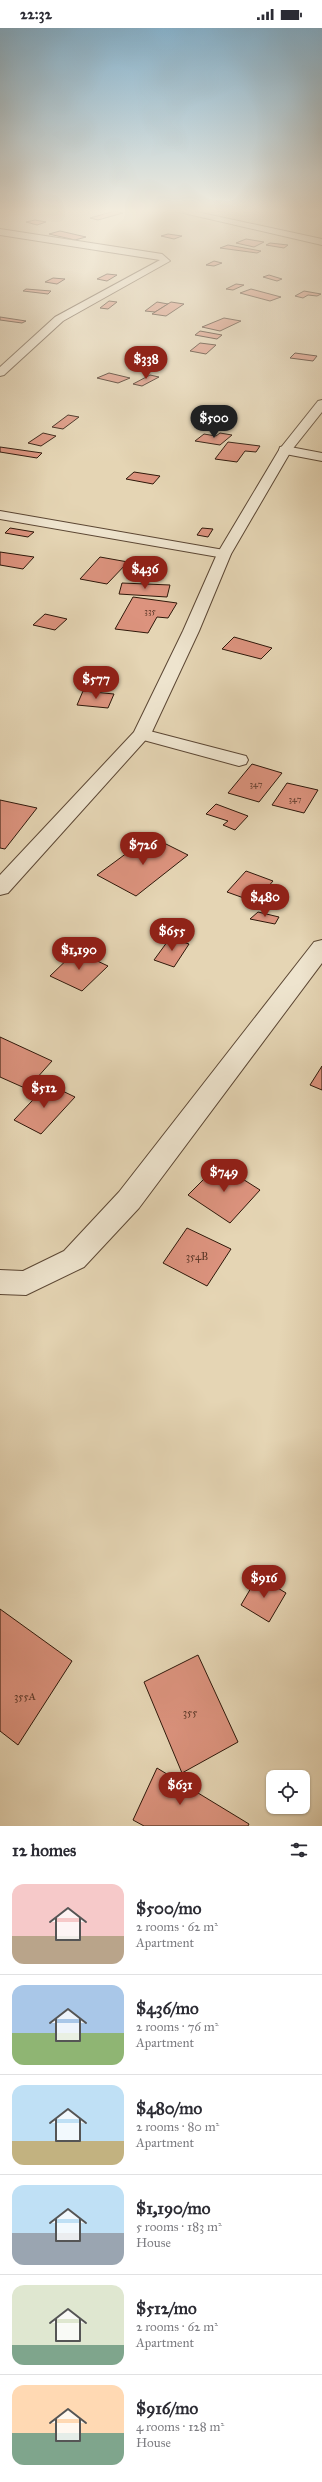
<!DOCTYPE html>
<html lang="en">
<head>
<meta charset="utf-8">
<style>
	:root { --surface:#fff; --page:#f7f7f7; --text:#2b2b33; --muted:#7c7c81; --line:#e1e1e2; --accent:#8f2418 }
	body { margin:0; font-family:"IM FELL Great Primer",serif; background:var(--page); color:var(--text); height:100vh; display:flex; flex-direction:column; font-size:15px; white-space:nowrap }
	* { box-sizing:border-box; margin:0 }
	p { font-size:13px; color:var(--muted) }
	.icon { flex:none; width:22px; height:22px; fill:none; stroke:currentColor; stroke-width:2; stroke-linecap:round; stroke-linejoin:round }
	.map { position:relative; height:1798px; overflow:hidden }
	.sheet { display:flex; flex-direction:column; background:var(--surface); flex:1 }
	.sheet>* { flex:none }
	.fabs { position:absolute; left:266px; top:1742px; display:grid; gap:8px }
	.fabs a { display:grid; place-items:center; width:44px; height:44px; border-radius:8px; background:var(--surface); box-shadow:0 1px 3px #0004; font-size:20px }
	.price { position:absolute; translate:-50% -34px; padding:0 9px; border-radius:14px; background:var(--accent); color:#fff; font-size:13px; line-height:26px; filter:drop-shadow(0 1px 2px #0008) }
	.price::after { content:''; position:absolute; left:50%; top:24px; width:12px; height:9px; margin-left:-6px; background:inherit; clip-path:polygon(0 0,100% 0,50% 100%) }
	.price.selected { background:#222; color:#fff }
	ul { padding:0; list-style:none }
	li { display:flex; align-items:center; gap:12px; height:100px; padding:0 12px }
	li+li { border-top:1px solid var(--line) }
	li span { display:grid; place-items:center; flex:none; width:112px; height:80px; border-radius:12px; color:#555 }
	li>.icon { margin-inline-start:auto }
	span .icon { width:48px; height:48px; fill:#fffc; stroke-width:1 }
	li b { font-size:17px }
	h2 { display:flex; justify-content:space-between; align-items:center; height:48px; padding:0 12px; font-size:17px }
	.status { display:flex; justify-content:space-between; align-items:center; height:28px; padding:0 20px; background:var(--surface); direction:ltr }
	.status svg { height:11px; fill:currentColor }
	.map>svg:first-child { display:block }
</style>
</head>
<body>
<div class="status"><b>22:32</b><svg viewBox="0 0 49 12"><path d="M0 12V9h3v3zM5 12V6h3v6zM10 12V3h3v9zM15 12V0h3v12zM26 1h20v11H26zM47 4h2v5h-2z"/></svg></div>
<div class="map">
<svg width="322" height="1798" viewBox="0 0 322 1798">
	<rect width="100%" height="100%" fill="#e5d5b4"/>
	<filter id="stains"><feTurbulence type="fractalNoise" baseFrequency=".005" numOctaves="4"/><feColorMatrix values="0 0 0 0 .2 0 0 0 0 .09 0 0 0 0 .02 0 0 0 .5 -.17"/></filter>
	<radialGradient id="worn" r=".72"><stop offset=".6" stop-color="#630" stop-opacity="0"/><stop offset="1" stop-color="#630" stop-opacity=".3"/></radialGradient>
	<g fill="#dc937e" stroke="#2f180a">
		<path d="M115 183 123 185 98 192 90 190Z"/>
		<path d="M35 192 46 194 37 197 26 194Z"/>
		<path d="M60 203 86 209 75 212 49 206Z"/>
		<path d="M168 206 182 208 174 211 161 208Z"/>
		<path d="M246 211 264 214 254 219 236 215Z"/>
		<path d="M270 215 288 217 284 220 266 217Z"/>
		<path d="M228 217 261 223 257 225 220 220Z"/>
		<path d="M214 233 222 235 214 238 206 237Z"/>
		<path d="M107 246 117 247 107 253 97 251Z"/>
		<path d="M269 247 282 251 277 253 263 249Z"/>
		<path d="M53 250 65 251 57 256 45 254Z"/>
		<path d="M236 256 244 257 233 262 226 261Z"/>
		<path d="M26 261 51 263 48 266 23 263Z"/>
		<path d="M251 261 281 269 270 273 240 265Z"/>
		<path d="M304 263 321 266 317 268 308 267 303 270 295 268Z"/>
		<path d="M109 273 117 274 108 281 100 280Z"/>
		<path d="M157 274 168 276 155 284 145 283Z"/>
		<path d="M171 274 184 276 166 288 152 286Z"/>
		<path d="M0 289 26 293 22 295 0 292Z"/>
		<path d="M224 290 241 293 220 303 202 299Z"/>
		<path d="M200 303 222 307 217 311 195 307Z"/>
		<path d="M200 315 216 317 206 326 190 323Z"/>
		<path d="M295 325 317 328 313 333 290 330Z"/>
		<path d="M109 345 130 350 118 355 97 350Z"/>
		<path d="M150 347 159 349 142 358 133 356Z"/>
		<path d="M68 387 79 389 63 401 52 399Z"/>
		<path d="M43 405 56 408 41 418 28 415Z"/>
		<path d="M220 405 232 407 220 417 195 413 204 406 216 408Z"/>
		<path d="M228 414 260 418 256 424 245 423 237 434 215 431Z"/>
		<path d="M0 419 42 425 37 430 0 424Z"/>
		<path d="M134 444 160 448 153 456 126 451Z"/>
		<path d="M10 500 34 504 28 509 5 505Z"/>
		<path d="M202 500 213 501 208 509 197 507Z"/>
		<path d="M0 524 34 529 23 541 0 537Z"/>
		<path d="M100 529 128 534 107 556 80 551Z"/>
		<path d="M122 555 170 557 167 569 119 566Z"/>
		<path d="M133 569 177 575 168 590 157 589 148 605 115 601Z"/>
		<path d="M45 586 67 591 55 602 33 597Z"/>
		<path d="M234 609 272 620 261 631 222 621Z"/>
		<path d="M83 663 114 666 108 680 77 677Z"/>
		<path d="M252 736 282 745 259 774 228 765Z"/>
		<path d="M287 755 318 762 304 785 272 777Z"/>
		<path d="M0 772 37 780 5 821 0 820Z"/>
		<path d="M216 776 248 788 235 802 223 797 228 793 206 786Z"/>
		<path d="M150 808 188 827 136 868 97 847Z"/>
		<path d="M246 843 273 853 255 874 227 864Z"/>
		<path d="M258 884 279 889 275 896 250 891Z"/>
		<path d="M170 910 189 916 174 939 154 932Z"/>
		<path d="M76 923 108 938 82 963 50 948Z"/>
		<path d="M0 1009 52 1033 27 1061 0 1049Z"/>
		<path d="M322 1038V1062L310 1057Z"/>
		<path d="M48 1056 75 1069 41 1106 14 1092Z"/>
		<path d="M219 1136 260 1162 230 1195 188 1167Z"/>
		<path d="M187 1200 231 1221 207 1258 163 1235Z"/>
		<path d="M258 1548 286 1565 269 1594 241 1577Z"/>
		<path d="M0 1581 72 1633 18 1717 0 1703Z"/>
		<path d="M198 1627 238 1714 182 1745 144 1654Z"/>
		<path d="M157 1740 249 1796 248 1798H144L133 1792Z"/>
	</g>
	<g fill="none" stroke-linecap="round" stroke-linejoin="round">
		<defs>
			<g id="minor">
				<path d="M175 183H192L322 211V217Z"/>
				<path d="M0 201 162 226 170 233 63 293 4 347 0 348V339L55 289 160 232 0 207Z"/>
				<path d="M285 418 322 425V433L280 425 279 422 280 419Z"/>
				<path d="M0 483 224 522 231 526 224 530 0 491Z"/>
				<path d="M142 701 246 728 248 732 246 736 239 738 136 710 133 706 136 702Z"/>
				<path d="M322 912V935L139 1180 84 1239 26 1267 0 1266V1242L23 1243 64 1223 119 1164 314 914Z"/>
			</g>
			<path id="tertiary" d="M322 372V384L291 423 231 526 199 603 151 706 8 865 0 867V847L134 704 183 603 217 526 279 422 318 373Z"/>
		</defs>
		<use href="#minor" stroke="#5c4734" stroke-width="2"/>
		<use href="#tertiary" stroke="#5c4734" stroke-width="2"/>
		<use href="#minor" fill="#eee4ce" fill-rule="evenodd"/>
		<use href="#tertiary" fill="#eee4ce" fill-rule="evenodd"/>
	</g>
	<linearGradient id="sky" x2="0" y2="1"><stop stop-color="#87b6d3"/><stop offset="0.42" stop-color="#f3ecdd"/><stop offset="1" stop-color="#f3ecdd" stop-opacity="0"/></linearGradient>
	<rect width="322" height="435" fill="url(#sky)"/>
	<g text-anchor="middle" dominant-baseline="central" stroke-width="3" stroke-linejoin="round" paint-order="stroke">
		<g font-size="9" fill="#5a3727">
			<text x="150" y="582">335</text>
			<text x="256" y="755">347</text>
			<text x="295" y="770">347</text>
		</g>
		<g font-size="11" fill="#5a3727">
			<text x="197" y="1228">354B</text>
			<text x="25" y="1668">355A</text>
			<text x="190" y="1684">355</text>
		</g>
	</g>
	<rect width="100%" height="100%" filter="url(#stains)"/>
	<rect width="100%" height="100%" fill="url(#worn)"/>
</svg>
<div class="fabs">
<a><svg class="icon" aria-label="locate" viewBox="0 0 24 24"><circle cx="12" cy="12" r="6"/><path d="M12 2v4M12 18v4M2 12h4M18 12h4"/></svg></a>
</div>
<b class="price" style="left:146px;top:352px">$338</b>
<b class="price selected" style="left:214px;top:411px">$500</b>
<b class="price" style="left:145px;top:562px">$436</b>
<b class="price" style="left:96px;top:672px">$577</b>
<b class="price" style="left:143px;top:838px">$726</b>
<b class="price" style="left:265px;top:890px">$480</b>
<b class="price" style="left:172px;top:924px">$655</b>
<b class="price" style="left:79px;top:943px">$1,190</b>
<b class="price" style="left:44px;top:1081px">$512</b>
<b class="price" style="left:224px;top:1165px">$749</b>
<b class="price" style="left:264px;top:1571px">$916</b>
<b class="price" style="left:180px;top:1778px">$631</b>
</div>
<section class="sheet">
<h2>12 homes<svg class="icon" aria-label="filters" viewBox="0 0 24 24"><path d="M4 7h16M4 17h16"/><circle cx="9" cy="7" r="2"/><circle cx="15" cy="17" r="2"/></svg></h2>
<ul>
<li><span style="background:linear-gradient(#f6c9c9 65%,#b9a48a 0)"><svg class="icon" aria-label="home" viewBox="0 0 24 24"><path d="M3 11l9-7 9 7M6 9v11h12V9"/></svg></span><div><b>$500/mo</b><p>2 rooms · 62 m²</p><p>Apartment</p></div></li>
<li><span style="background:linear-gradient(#a9c7e8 60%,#8fb573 0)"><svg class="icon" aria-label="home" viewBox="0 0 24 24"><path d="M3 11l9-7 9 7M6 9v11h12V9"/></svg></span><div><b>$436/mo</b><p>2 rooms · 76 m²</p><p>Apartment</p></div></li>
<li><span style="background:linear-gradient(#bfe0f5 70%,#c2b280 0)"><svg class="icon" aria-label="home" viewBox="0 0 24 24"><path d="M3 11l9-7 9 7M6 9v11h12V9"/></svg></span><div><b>$480/mo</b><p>2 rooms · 80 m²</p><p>Apartment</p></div></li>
<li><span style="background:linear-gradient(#bfe0f5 60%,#9aa5b1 0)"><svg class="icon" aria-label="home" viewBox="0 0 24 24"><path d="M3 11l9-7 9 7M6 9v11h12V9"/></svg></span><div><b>$1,190/mo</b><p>5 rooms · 183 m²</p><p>House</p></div></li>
<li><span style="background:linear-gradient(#dfe7d0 75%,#7fa58c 0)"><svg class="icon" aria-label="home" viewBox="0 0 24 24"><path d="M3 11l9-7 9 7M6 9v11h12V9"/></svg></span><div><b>$512/mo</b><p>2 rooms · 62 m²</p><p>Apartment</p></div></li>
<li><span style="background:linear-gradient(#ffd9b3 60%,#7fa58c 0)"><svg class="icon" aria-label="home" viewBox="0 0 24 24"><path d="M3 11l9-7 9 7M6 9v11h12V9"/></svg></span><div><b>$916/mo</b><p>4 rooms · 128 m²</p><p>House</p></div></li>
</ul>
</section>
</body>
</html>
